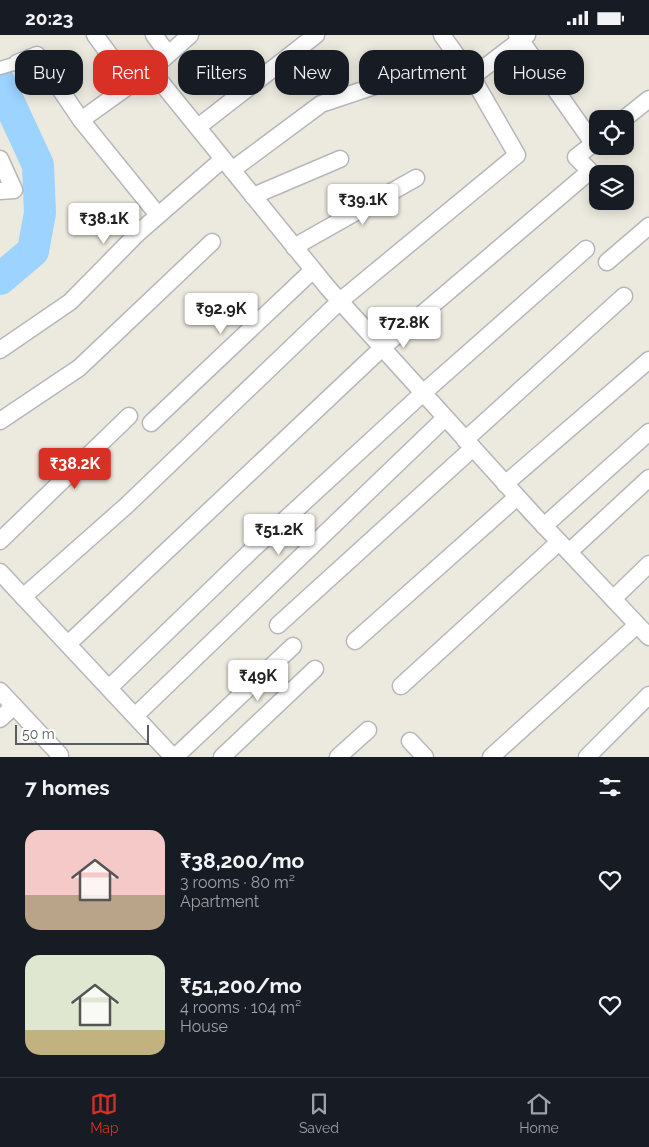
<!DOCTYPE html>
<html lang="en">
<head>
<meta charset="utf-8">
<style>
	:root { --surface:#171b24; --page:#242831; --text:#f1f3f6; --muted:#9ea1a6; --line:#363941; --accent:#d93025 }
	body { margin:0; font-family:Raleway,sans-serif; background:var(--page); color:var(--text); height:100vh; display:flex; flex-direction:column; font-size:19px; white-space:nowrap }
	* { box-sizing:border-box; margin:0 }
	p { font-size:16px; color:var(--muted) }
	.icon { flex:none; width:28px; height:28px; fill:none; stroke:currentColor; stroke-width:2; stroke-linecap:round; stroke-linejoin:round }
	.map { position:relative; height:722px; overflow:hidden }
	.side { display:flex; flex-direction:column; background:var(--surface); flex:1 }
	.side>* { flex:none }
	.guide { position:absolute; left:15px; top:15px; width:620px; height:45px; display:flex; gap:10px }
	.fabs { position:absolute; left:589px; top:75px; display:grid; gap:10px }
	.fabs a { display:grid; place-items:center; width:45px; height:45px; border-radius:10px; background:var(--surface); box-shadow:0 2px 12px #0003; font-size:25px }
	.scale { position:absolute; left:15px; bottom:12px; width:134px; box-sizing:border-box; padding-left:5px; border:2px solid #585c61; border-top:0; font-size:14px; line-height:18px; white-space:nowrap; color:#585c61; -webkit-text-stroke:4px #fff; paint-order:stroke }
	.price { position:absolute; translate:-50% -42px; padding:0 11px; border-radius:5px; background:#fff; color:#222; font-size:16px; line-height:32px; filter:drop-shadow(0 1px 2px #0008) }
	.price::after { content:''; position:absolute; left:50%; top:30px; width:15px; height:11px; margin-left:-8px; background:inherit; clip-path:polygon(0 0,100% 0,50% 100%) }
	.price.current { background:var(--accent); color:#fff }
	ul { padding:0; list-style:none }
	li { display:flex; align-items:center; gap:15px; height:125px; padding:0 25px }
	li span { display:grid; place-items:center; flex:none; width:140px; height:100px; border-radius:15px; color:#555 }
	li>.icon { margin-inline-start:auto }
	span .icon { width:60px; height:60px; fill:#fffc; stroke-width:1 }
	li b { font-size:21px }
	h2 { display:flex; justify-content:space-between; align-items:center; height:60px; padding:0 25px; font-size:21px }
	.pill { padding:0 18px; border-radius:15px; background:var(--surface); box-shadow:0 2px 12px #0003; font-size:18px; line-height:45px }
	.pill.current { background:var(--accent); color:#fff }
	.status { display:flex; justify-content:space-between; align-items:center; height:35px; padding:0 25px; background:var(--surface); direction:ltr }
	.status svg { height:14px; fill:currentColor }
	.menu { display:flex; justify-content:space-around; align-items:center; height:70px; border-top:1px solid var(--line); background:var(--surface); font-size:14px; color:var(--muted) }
	.menu a { display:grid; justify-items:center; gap:2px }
	.menu .current { color:var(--accent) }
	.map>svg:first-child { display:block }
</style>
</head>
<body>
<div class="status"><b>20:23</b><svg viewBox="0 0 49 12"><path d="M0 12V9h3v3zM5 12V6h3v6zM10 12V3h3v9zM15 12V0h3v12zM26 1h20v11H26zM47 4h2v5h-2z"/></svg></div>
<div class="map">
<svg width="649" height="722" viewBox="0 0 649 722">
	<rect width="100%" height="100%" fill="#ece9df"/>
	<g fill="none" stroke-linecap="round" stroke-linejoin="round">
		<path stroke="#9cd3ff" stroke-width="32" d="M0 48 38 130 40 178 33 216 0 244"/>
		<defs>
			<path id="pedestrian" d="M0 33 17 28"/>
			<g id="minor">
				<path d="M95 0 131 49"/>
				<path d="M154 0 168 19"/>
				<path d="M442 0 472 42 527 0"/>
				<path d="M517 0 593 108"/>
				<path d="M17 28 37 20 81 85 151 35 190 0"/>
				<path d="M151 35 328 253 533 479 649 602"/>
				<path d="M624 84 649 64"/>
				<path d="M81 85 158 180"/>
				<path d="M198 92 316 0"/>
				<path d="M0 124 14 155 0 156"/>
				<path d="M232 135 321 69 459 23"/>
				<path d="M253 161 340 124"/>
				<path d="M294 212 416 143"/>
				<path d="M607 227 649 191"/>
				<path d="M0 315 70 267 138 198 223 124"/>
				<path d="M0 386 79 333 212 207"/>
				<path d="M151 388 313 235"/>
				<path d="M465 405 624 261"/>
				<path d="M505 449 649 325"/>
				<path d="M544 491 649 397"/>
				<path d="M0 506 129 381"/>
				<path d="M569 517 649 443"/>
				<path d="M0 537 173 722"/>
				<path d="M23 562 126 471 340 266 517 120 472 42"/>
				<path d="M613 564 649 529"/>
				<path d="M278 590 473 413"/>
				<path d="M355 606 517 462"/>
				<path d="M68 609 382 313 590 136 576 122 598 105"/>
				<path d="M401 651 559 507"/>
				<path d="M109 653 253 514 423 358 586 214"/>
				<path d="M0 656 60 720 58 722"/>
				<path d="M135 681 445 383"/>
				<path d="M0 684 14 671"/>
				<path d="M410 706 425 722"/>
				<path d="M175 722 293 611"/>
				<path d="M222 722 315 634"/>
				<path d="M338 722 368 695"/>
				<path d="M491 722 637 590"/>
				<path d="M587 722 649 660"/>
			</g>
		</defs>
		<use href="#pedestrian" stroke="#b5b7bd" stroke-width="15"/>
		<use href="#minor" stroke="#b5b7bd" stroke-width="19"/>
		<use href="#pedestrian" stroke="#fff" stroke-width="12"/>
		<use href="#minor" stroke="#fff" stroke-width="16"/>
	</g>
</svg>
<div class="fabs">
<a><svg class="icon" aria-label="locate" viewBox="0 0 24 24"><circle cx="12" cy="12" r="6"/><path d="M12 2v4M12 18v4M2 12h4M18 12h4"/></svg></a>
<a><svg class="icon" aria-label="layers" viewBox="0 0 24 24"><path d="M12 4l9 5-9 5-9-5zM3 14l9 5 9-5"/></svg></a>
</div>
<div class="scale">50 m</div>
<b class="price" style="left:363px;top:191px">₹39.1K</b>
<b class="price" style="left:104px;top:210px">₹38.1K</b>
<b class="price" style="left:221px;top:300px">₹92.9K</b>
<b class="price" style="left:404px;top:314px">₹72.8K</b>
<b class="price current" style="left:75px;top:455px">₹38.2K</b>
<b class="price" style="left:279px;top:521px">₹51.2K</b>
<b class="price" style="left:258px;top:667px">₹49K</b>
<div class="guide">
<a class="pill">Buy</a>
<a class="pill current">Rent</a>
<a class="pill">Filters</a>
<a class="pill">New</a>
<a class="pill">Apartment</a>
<a class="pill">House</a>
</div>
</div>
<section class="side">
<h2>7 homes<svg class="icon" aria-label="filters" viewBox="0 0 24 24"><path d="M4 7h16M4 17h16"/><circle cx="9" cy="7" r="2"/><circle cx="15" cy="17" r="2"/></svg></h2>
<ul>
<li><span style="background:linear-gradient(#f6c9c9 65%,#b9a48a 0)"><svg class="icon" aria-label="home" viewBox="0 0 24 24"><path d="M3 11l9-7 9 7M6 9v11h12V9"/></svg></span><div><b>₹38,200/mo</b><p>3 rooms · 80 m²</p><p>Apartment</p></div><svg class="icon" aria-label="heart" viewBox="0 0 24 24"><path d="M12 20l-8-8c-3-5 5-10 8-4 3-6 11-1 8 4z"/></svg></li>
<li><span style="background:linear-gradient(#dfe7d0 75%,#c2b280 0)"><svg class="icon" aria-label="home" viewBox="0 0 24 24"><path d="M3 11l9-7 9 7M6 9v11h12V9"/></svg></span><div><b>₹51,200/mo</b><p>4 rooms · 104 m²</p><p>House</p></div><svg class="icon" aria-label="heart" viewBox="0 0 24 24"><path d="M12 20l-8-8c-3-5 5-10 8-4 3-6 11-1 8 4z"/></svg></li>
</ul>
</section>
<nav class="menu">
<a class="current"><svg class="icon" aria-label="map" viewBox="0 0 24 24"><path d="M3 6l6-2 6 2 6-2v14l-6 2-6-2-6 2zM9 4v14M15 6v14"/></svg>Map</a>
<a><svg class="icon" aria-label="saved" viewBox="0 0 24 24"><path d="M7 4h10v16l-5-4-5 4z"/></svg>Saved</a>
<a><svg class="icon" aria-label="home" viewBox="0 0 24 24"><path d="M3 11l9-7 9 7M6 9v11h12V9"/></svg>Home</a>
</nav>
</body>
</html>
